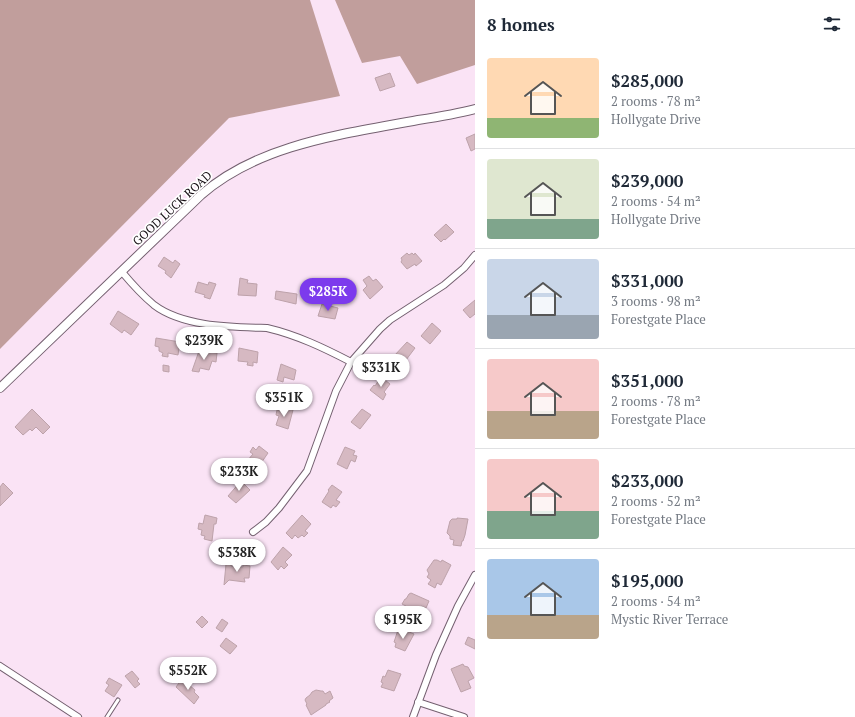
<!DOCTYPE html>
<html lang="en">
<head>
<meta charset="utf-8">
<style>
	:root { --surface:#fff; --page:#f6f6f7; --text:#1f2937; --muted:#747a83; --line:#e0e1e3; --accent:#7c3aed }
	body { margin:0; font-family:"PT Serif",serif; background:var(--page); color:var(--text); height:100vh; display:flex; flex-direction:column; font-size:15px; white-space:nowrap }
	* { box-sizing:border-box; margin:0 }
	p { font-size:13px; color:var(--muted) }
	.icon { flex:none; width:22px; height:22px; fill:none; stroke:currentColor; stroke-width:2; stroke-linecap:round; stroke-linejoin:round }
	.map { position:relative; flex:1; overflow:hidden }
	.details { display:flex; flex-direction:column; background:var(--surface); width:380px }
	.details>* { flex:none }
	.price { position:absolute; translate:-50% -34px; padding:0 9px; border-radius:14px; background:#fff; color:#222; font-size:13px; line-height:26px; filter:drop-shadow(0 1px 2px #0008) }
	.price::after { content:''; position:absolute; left:50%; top:24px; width:12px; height:9px; margin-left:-6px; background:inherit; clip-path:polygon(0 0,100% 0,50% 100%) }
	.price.on { background:var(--accent); color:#fff }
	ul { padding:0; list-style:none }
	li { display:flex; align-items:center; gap:12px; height:100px; padding:0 12px }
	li+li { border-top:1px solid var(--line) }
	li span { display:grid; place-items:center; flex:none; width:112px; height:80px; border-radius:4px; color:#555 }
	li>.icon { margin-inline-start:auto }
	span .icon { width:48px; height:48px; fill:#fffc; stroke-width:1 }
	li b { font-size:17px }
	h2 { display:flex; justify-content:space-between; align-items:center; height:48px; padding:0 12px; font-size:17px }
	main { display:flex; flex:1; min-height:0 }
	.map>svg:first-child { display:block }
</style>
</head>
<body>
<main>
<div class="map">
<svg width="475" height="717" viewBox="0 0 475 717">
	<rect width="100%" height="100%" fill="#fae3f5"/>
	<g fill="#c19e9c">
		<path d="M0 0H310L340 96 229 118 0 349Z"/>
		<path d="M335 0H475V65L417 84 400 56 362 63Z"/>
	</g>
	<g fill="#d6b9c2" stroke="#bda2aa">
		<path d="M390 73 395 86 380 91 375 78Z"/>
		<path d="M475 134V149L471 151 466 138Z"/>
		<path d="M446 224 454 232 445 240 444 239 441 242 434 235Z"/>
		<path d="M407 253 409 255 412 253 414 255 415 253 422 261 416 266 415 264 407 269 401 262 402 260 401 258Z"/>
		<path d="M164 257 173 263 175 260 180 264 171 278 165 273 166 271 158 266Z"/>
		<path d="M369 276 373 281 376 279 383 287 370 299 363 290 367 286 363 280Z"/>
		<path d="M240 278 248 280 247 283 257 284 256 296 238 295Z"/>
		<path d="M198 282 208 285 209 282 216 284 210 299 204 297 205 295 195 292Z"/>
		<path d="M276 291 297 294 296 304 275 299Z"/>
		<path d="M475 300V314L470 318 463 310Z"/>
		<path d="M322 304 338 308 335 319 318 316Z"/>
		<path d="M118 311 139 324 131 335 124 330 122 333 110 324Z"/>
		<path d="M432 323 441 331 430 344 421 336Z"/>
		<path d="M156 338 180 342 178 355 168 353V357L162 356 163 353 159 351V347L155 346Z"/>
		<path d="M407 342 415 348 403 364 394 356Z"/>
		<path d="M239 348 258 352 257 363 253 362V366L247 365 248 362 238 361Z"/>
		<path d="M199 351 217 353 216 362 212 361 209 370 200 368 199 372 192 371Z"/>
		<path d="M281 364 296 370 294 380 284 377 283 382 277 380Z"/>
		<path d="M163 365 169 366V372L163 371Z"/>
		<path d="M381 377 390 384 384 392 386 394 383 400 370 390 374 385 375 386Z"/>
		<path d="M282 407 293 410 288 429 276 425 279 416 276 415 277 410 281 411Z"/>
		<path d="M32 409 50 427 43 434 36 427 32 431 30 429 23 435 15 427Z"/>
		<path d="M362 409 371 415 360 429 351 422Z"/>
		<path d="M259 446 268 453 257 469 247 461 253 454 250 452 253 447 256 450Z"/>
		<path d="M345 447 355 451 353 455 357 456 355 462 351 460 347 469 337 464Z"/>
		<path d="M241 481 250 490 236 503 228 496Z"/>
		<path d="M3 483 13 493 0 506V487Z"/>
		<path d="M332 485 342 492 336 500 340 502 336 507 333 505 331 508 322 502 329 491 328 490Z"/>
		<path d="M205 515 217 518 216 524H214L212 541 204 539 205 536 201 535 202 530 198 529 199 523 203 524Z"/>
		<path d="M302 515 311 524 305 531 308 533 304 537 302 535 298 538 295 535 292 539 286 533Z"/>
		<path d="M457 518 468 519 465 535 463 541H462L461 546 453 545 454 540 450 539V536L447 533 450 521 452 519H457Z"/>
		<path d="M283 547 292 555 285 562 288 565 284 569 281 566 278 570 271 562Z"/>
		<path d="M434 560H437L441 562 442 560 451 565 441 585 437 583 435 588 428 584 431 580 427 577 429 574 427 570Z"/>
		<path d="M226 564H231V566L243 567V565L250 566 249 578H244L245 582 229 580 224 585Z"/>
		<path d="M411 593 429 601 426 608 421 606 412 620 405 617 407 612 404 610 406 606 402 604 405 599H406L409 594Z"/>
		<path d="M202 616 208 622 202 628 196 622Z"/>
		<path d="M222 619 228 623 222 632 216 628Z"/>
		<path d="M402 629 414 634 405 651 395 647 396 643 394 642 398 630 401 632Z"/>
		<path d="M468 637 475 640V649L465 644Z"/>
		<path d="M226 638 237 646 230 654 220 646Z"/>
		<path d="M463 664 464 666 468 667 474 678 468 681 471 688 461 692 451 669Z"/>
		<path d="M388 670 401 674 394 691 381 687 383 683 381 682 383 676 385 677Z"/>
		<path d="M132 671 139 679 137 681 140 684 135 688 125 676Z"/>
		<path d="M109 678 122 685 114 697 105 691 109 685 106 683Z"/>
		<path d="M182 679 195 690 194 692 199 697 194 704 176 687Z"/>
		<path d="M316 690 321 691H323L325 694 330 691 333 698 329 701 330 702 326 704V705L311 715 306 705 307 704 305 700 306 698 310 695 312 692Z"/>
	</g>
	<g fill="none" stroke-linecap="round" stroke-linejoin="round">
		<defs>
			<path id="service" d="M107 717 118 700"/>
			<g id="minor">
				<path d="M122 272C132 284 142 295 154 305 183 327 232 327 267 328 297 335 324 348 351 362"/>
				<path d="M253 532 266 522 279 508 307 471 336 391 351 362 380 329 390 320 444 285 464 268 475 255"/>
				<path d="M0 666 78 717"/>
				<path d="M418 702 464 717"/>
				<path d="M413 717 436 655 458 606 475 575"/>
			</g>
			<path id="tertiary" d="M0 388 201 195C259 144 344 134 418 120 437 117 456 114 475 109"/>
		</defs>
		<use href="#service" stroke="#746070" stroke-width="5"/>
		<use href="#minor" stroke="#746070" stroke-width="8"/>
		<use href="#tertiary" stroke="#746070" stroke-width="10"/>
		<use href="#service" stroke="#fff" stroke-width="3"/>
		<use href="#minor" stroke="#fff" stroke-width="6"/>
		<use href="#tertiary" stroke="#fff" stroke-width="8"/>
	</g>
	<g text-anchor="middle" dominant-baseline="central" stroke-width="3.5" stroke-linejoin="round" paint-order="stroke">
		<g font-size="12" fill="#181016" stroke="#fff">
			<text transform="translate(172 208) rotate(-43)">GOOD LUCK ROAD</text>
		</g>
	</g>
</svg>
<b class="price on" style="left:328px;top:312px">$285K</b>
<b class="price" style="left:204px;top:361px">$239K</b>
<b class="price" style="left:381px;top:388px">$331K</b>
<b class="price" style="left:284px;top:418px">$351K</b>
<b class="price" style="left:239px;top:492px">$233K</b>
<b class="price" style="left:237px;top:573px">$538K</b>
<b class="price" style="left:403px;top:640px">$195K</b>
<b class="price" style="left:188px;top:691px">$552K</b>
</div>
<section class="details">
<h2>8 homes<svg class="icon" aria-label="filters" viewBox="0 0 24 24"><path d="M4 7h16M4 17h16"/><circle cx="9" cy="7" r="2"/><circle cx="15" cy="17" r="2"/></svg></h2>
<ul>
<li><span style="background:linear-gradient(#ffd9b3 75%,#8fb573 0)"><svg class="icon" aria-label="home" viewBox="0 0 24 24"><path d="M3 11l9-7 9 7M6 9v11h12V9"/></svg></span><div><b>$285,000</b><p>2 rooms · 78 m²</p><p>Hollygate Drive</p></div></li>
<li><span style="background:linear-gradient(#dfe7d0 75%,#7fa58c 0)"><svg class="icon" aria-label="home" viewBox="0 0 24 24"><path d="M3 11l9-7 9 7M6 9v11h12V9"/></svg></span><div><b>$239,000</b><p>2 rooms · 54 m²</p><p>Hollygate Drive</p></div></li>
<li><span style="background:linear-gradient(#c9d6e8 70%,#9aa5b1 0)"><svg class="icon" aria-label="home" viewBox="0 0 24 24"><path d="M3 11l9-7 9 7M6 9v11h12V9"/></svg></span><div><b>$331,000</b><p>3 rooms · 98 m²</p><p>Forestgate Place</p></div></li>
<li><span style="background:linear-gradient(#f6c9c9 65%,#b9a48a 0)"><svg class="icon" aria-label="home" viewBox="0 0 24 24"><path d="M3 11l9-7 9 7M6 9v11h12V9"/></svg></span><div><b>$351,000</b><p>2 rooms · 78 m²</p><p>Forestgate Place</p></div></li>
<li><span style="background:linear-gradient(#f6c9c9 65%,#7fa58c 0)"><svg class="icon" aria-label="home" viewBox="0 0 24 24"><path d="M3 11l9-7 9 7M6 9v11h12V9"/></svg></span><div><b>$233,000</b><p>2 rooms · 52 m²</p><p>Forestgate Place</p></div></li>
<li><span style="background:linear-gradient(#a9c7e8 70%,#b9a48a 0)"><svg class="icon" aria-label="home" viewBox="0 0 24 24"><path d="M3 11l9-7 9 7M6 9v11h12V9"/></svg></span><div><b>$195,000</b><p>2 rooms · 54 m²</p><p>Mystic River Terrace</p></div></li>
</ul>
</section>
</main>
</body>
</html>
